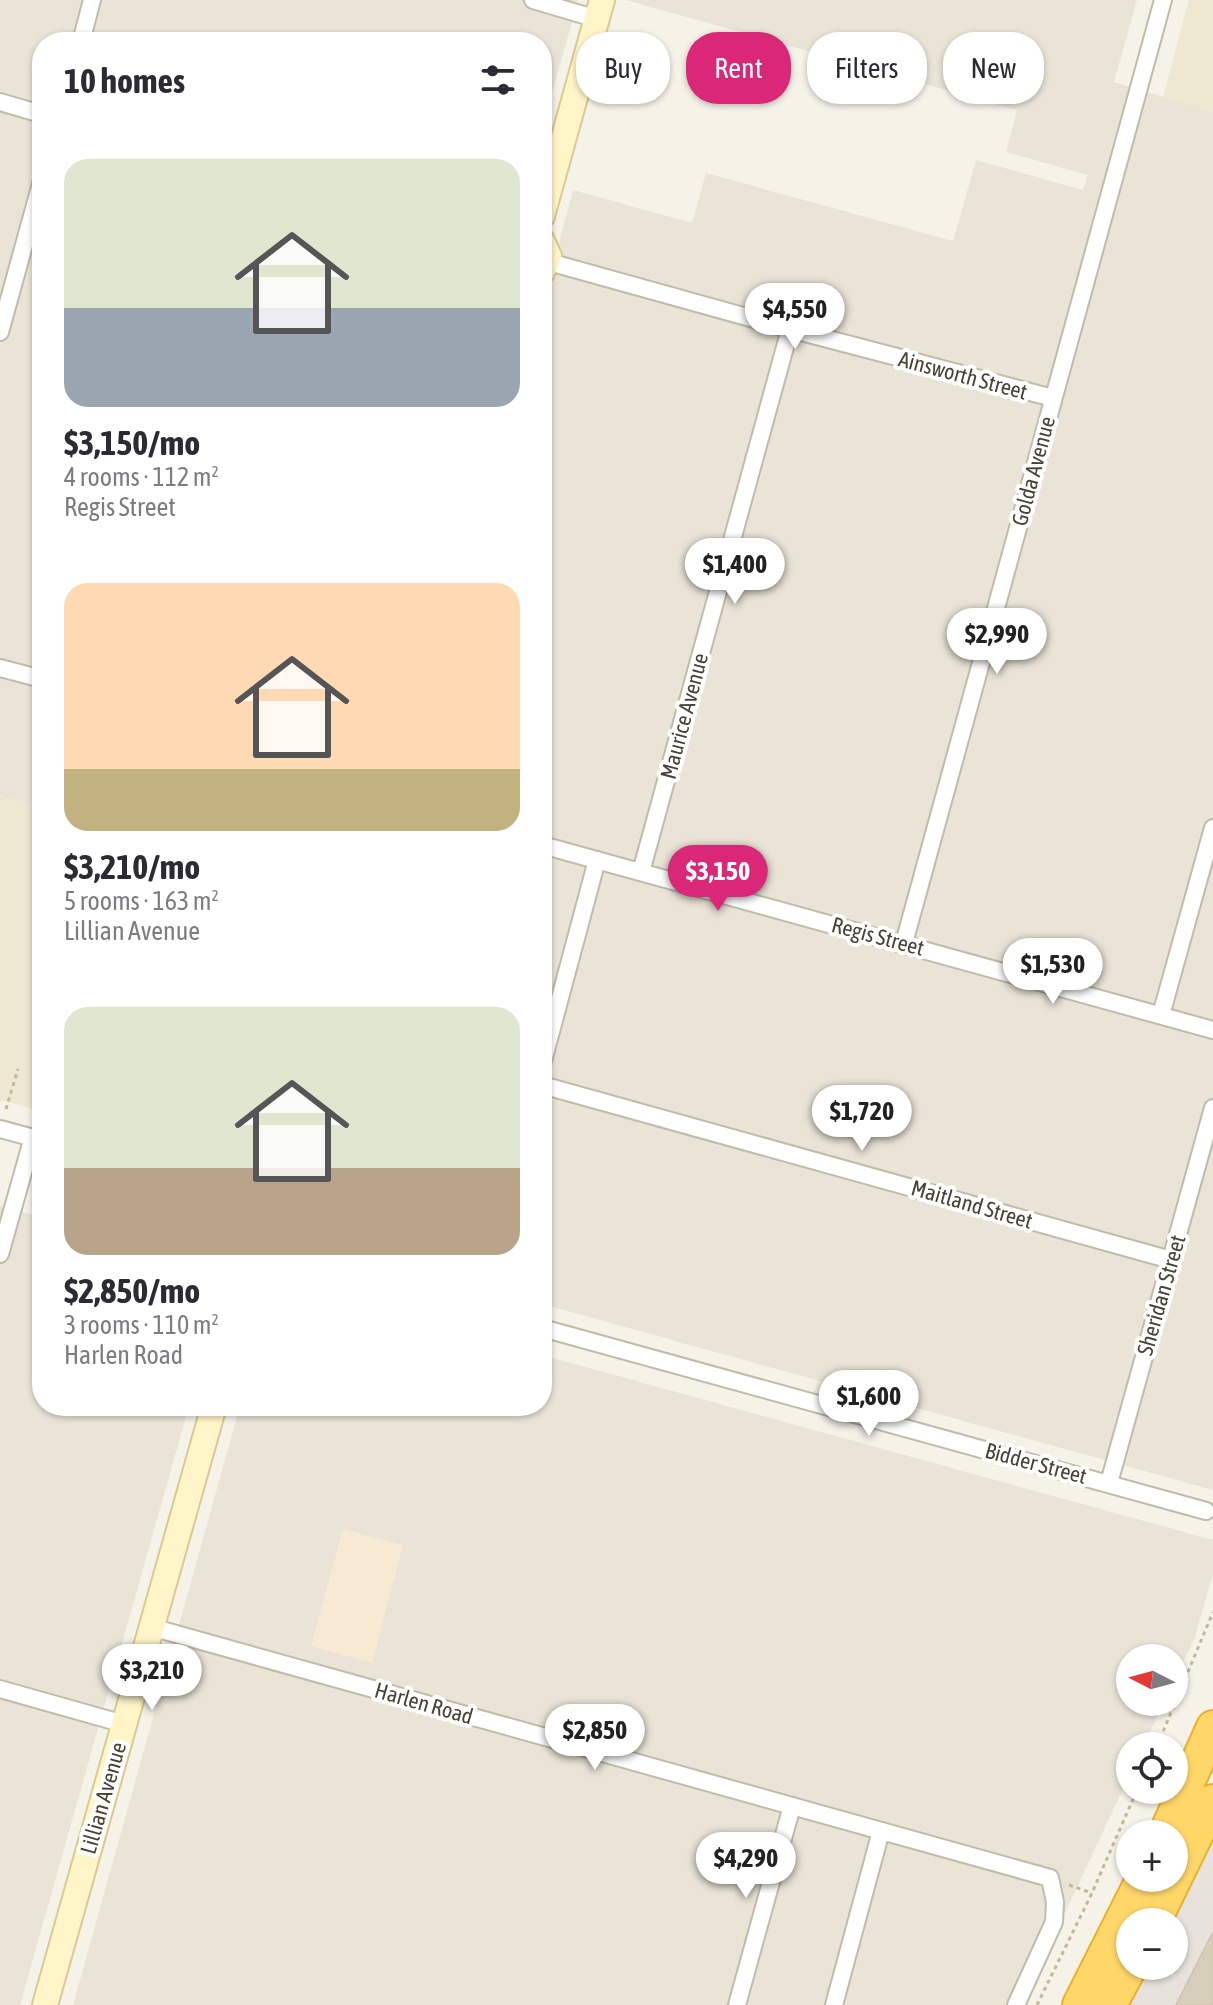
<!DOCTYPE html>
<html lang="en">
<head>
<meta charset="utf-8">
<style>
	:root { --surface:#fff; --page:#f2f2f3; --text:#2b2b33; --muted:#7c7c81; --accent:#db2777 }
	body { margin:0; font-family:"Asap Condensed",sans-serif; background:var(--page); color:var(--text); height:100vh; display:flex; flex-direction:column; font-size:30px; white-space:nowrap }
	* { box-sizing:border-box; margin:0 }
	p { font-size:26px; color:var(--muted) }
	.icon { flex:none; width:44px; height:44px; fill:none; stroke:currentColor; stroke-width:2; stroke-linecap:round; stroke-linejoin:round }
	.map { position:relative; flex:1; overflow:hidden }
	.panel { position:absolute; left:32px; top:32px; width:520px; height:1384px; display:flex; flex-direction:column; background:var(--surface); border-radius:32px; box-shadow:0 2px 6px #0004 }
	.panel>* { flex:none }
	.top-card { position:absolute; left:576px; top:32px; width:516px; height:72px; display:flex; gap:16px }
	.needle { width:52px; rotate:276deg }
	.buttons { position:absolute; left:1116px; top:1644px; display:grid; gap:16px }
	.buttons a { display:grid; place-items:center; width:72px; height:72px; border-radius:50%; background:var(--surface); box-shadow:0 2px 6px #0004; font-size:40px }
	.price { position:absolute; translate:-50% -68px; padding:0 18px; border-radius:28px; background:#fff; color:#222; font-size:26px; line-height:52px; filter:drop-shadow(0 2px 4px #0008) }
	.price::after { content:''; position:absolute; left:50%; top:48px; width:24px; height:18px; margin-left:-12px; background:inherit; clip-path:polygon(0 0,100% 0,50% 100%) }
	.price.selected { background:var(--accent); color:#fff }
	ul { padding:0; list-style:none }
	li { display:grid; align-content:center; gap:16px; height:424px; padding:0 32px }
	li span { display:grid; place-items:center; height:248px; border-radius:24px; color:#555 }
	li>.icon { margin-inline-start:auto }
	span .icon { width:144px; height:144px; fill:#fffc; stroke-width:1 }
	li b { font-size:34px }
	h2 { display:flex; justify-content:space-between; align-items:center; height:96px; padding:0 32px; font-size:34px }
	.pill { padding:0 28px; border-radius:32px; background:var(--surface); box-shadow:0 2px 6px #0004; font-size:28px; line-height:72px }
	.pill.selected { background:var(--accent); color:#fff }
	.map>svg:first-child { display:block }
</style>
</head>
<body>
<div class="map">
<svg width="1213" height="2005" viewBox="0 0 1213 2005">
	<rect width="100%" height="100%" fill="#f5f2e8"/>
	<g fill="#e9e4d6">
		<path d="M0 0H578L542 129V42H42V808L0 796Z"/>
		<path d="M626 0H1137L1114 82 1213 112V1490L542 1304V306L573 190 692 223 706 173 953 241 976 160 1083 190 1088 175 1006 152 1017 110Z"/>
		<path d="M0 1206 42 1217V1406H189L20 2005H0Z"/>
		<path d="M542 1355 1213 1540V1574L1195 1637 1174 1681V1658H1130V1702H1164L1143 1746H1130V1774L1022 2005H73L240 1406H542Z"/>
	</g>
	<path fill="#f8ead2" d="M343 1529 403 1545 372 1663 311 1646Z"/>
	<path fill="#e7e3dc" d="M1213 1834V2005H1128L1148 1966H1174V1922H1169Z"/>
	<g fill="#efe8d1">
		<path d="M1189 0H1213V112L1163 97Z"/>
		<path d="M0 796 42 808V1111L0 1100Z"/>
	</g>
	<path fill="#d7cfbc" stroke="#d3c7af" stroke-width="2" d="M1213 1932V2005H1176Z"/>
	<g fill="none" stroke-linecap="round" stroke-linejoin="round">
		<defs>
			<g id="street">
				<path d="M533 0 597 19"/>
				<path d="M81 42 92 0"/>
				<path d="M0 102 41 114"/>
				<path d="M549 262 790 329 1053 398"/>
				<path d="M0 332 42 180"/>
				<path d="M0 668 42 679"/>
				<path d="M542 845 1213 1030"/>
				<path d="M641 872 790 329"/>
				<path d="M904 943 1163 0"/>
				<path d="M1161 1015 1213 828"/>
				<path d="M542 1065 597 860"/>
				<path d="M542 1085 1171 1260"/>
				<path d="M0 1129 41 1140"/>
				<path d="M0 1254 33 1137"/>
				<path d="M542 1328 1206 1511"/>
				<path d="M1109 1483 1213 1108"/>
				<path d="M151 1627 1050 1878 1055 1902 1054 1922 1016 2005"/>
				<path d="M0 1689 124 1724"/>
				<path d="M737 2005 792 1806"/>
				<path d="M834 2005 881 1831"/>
			</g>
			<g id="secondary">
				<path d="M542 216 602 0"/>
				<path d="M542 241 549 256 542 272"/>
				<path d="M45 2005 214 1406"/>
			</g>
			<g id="highway">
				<path d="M1165 1834 1213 1727"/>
				<path d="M1154 1922 1213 1801"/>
				<path d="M1079 2005 1143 1878"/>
				<path d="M1110 2005 1131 1966"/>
			</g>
		</defs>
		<use href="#street" stroke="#c1bbaa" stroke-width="20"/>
		<use href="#secondary" stroke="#d8ca95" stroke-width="28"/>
		<use href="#highway" stroke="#e8b02f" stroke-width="36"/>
		<g stroke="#c4b89a" stroke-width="3" stroke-dasharray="4 4" stroke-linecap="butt">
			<path d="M6 1109 18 1069"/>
			<path d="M1157 1746 1213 1612"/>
			<path d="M1069 1885 1092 1893"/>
			<path d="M1037 2005 1092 1893 1137 1790"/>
		</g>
		<use href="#street" stroke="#fff" stroke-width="16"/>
		<use href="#secondary" stroke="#fff5c8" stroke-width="24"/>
		<use href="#highway" stroke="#ffd769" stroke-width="32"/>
	</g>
	<g text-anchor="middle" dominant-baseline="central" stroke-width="8" stroke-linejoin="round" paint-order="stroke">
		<g font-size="22" fill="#494336" stroke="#fff">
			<text transform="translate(963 375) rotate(15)">Ainsworth Street</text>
			<text transform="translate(1033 471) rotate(-75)">Golda Avenue</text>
			<text transform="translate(684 716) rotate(-75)">Maurice Avenue</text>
			<text transform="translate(878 936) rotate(15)">Regis Street</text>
			<text transform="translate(972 1204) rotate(16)">Maitland Street</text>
			<text transform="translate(1161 1295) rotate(-74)">Sheridan Street</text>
			<text transform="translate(1036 1463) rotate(15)">Bidder Street</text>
			<text transform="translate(424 1703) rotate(16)">Harlen Road</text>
			<text transform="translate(103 1798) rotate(-74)">Lillian Avenue</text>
		</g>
	</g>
</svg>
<div class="buttons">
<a><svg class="needle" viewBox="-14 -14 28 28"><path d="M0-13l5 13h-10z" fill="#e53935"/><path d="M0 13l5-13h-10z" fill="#7c7c81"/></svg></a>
<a><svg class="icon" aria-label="locate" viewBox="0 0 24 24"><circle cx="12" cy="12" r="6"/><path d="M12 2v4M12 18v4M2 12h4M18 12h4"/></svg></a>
<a>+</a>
<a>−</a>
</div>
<b class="price" style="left:795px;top:351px">$4,550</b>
<b class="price" style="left:735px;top:606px">$1,400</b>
<b class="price" style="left:997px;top:676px">$2,990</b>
<b class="price selected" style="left:718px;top:913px">$3,150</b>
<b class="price" style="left:1053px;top:1006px">$1,530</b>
<b class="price" style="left:862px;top:1153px">$1,720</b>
<b class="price" style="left:869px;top:1438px">$1,600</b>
<b class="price" style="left:152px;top:1712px">$3,210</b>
<b class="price" style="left:595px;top:1772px">$2,850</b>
<b class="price" style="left:746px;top:1900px">$4,290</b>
<div class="top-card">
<a class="pill">Buy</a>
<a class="pill selected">Rent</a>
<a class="pill">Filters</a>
<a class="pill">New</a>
</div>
<section class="panel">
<h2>10 homes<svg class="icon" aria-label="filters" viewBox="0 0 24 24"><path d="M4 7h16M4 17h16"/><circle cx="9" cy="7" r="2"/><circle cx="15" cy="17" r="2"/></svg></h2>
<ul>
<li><span style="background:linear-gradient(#dfe7d0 60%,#9aa5b1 0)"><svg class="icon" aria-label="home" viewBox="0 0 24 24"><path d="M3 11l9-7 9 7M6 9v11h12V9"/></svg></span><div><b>$3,150/mo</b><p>4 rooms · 112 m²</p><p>Regis Street</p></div></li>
<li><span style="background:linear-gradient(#ffd9b3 75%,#c2b280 0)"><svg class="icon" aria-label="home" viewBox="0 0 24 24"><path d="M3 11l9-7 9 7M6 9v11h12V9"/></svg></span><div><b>$3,210/mo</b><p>5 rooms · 163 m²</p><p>Lillian Avenue</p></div></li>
<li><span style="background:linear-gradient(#dfe7d0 65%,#b9a48a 0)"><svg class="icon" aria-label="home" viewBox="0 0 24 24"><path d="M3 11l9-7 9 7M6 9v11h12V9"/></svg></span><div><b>$2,850/mo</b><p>3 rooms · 110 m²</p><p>Harlen Road</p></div></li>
</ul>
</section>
</div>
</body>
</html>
